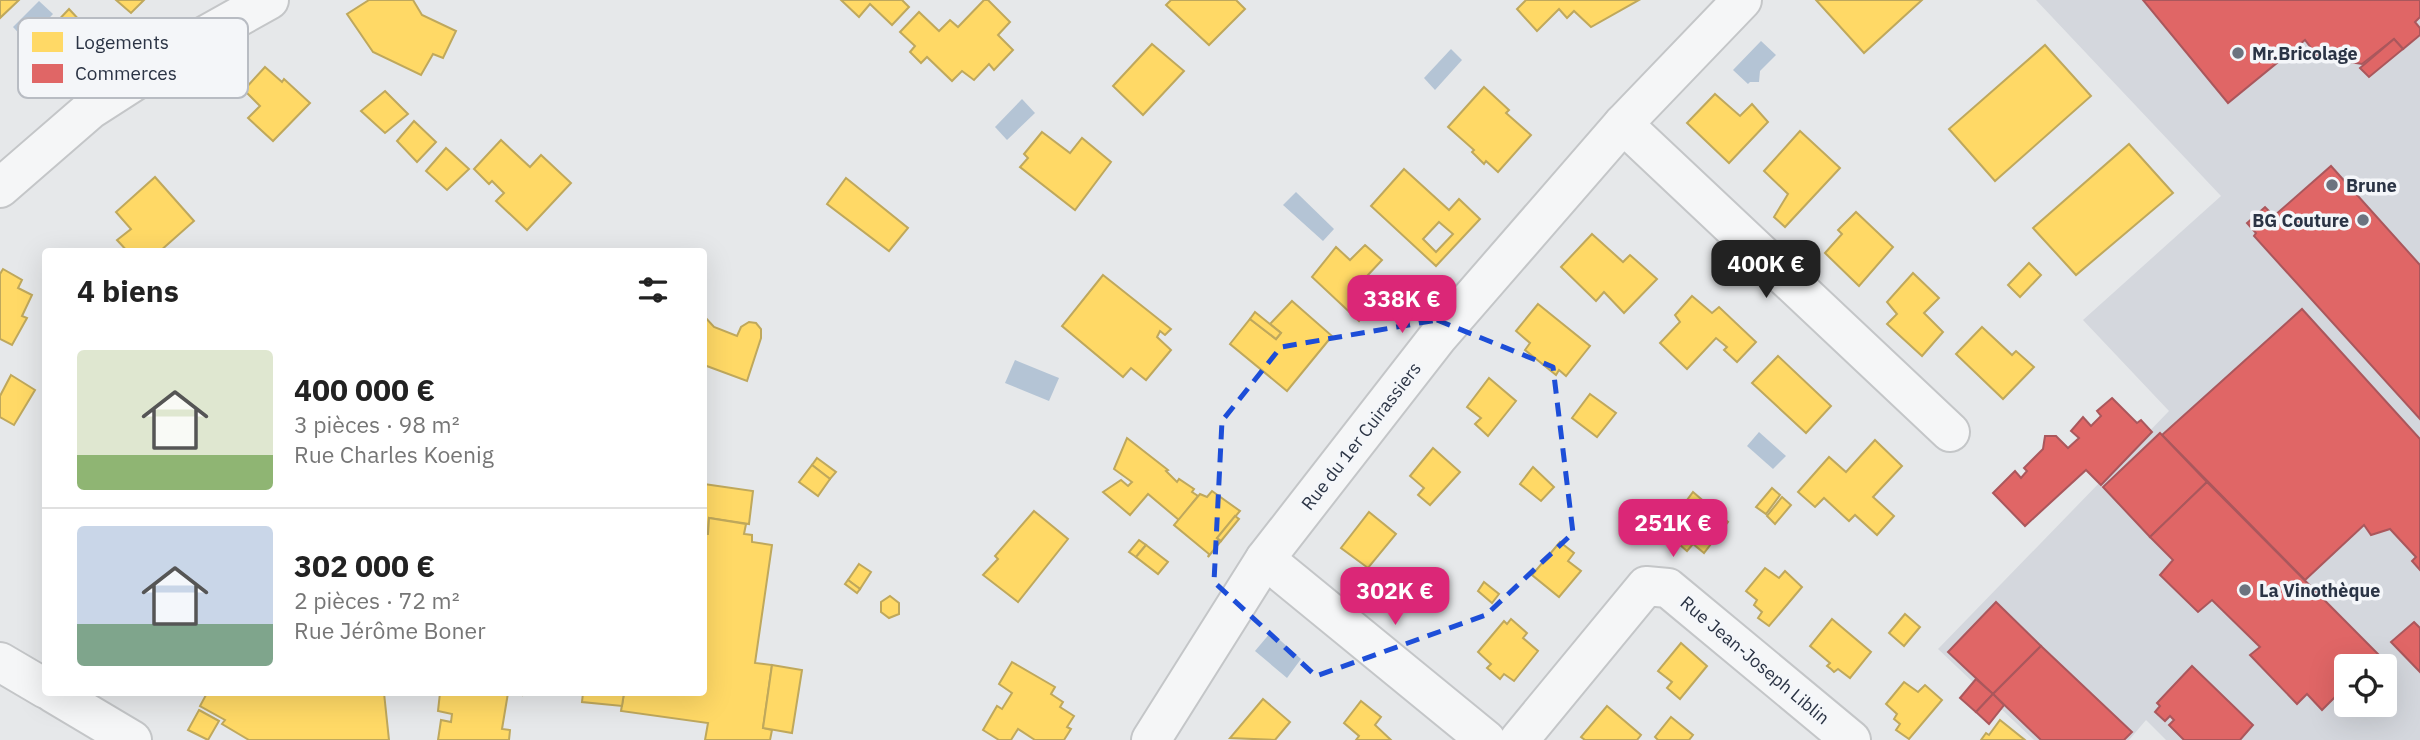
<!DOCTYPE html>
<html lang="fr">
<head>
<meta charset="utf-8">
<style>
	:root { --surface:#fff; --page:#f2f2f2; --text:#222; --muted:#767676; --line:#e0e0e0; --accent:#db2777 }
	body { margin:0; font-family:"IBM Plex Sans",sans-serif; background:var(--page); color:var(--text); height:100vh; display:flex; flex-direction:column; font-size:26px; white-space:nowrap }
	* { box-sizing:border-box; margin:0 }
	p { font-size:23px; color:var(--muted) }
	.icon { flex:none; width:38px; height:38px; fill:none; stroke:currentColor; stroke-width:2; stroke-linecap:round; stroke-linejoin:round }
	.map { position:relative; flex:1; overflow:hidden }
	.panel { position:absolute; left:42px; top:248px; width:665px; height:448px; display:flex; flex-direction:column; background:var(--surface); border-radius:7px; box-shadow:0 7px 28px #0002 }
	.panel>* { flex:none }
	.fabs { position:absolute; left:2334px; top:654px; display:grid; gap:14px }
	.fabs a { display:grid; place-items:center; width:63px; height:63px; border-radius:7px; background:var(--surface); box-shadow:0 7px 28px #0002; font-size:35px }
	.price { position:absolute; translate:-50% -60px; padding:0 16px; border-radius:14px; background:var(--accent); color:#fff; font-size:23px; line-height:46px; filter:drop-shadow(0 2px 4px #0008) }
	.price::after { content:''; position:absolute; left:50%; top:42px; width:21px; height:16px; margin-left:-10px; background:inherit; clip-path:polygon(0 0,100% 0,50% 100%) }
	.price.current { background:#222; color:#fff }
	ul { padding:0; list-style:none }
	li { display:flex; align-items:center; gap:21px; height:175px; padding:0 35px }
	li+li { border-top:2px solid var(--line) }
	li span { display:grid; place-items:center; flex:none; width:196px; height:140px; border-radius:7px; color:#555 }
	li>.icon { margin-inline-start:auto }
	span .icon { width:84px; height:84px; fill:#fffc; stroke-width:1 }
	li b { font-size:30px }
	h2 { display:flex; justify-content:space-between; align-items:center; height:84px; padding:0 35px; font-size:30px }
	.map>svg:first-child { display:block }
</style>
</head>
<body>
<div class="map">
<svg width="2420" height="740" viewBox="0 0 2420 740">
	<rect width="100%" height="100%" fill="#e6e8ea"/>
	<path fill="#d4d7dd" fill-rule="evenodd" d="M2036 0H2420V740H2166L2146 720 2129 740H2034L1938 649 2169 411 2083 320 2221 196ZM2347 667H2385V705H2347Z"/>
	<g fill="#b4c4d5">
		<path d="M39 1 53 14 27 42 13 27Z"/>
		<path d="M1761 41 1776 55 1760 71 1759 82H1750L1748 84 1733 70Z"/>
		<path d="M1451 49 1462 60 1435 90 1424 78Z"/>
		<path d="M1022 99 1035 113 1007 140 995 127Z"/>
		<path d="M1296 192 1334 229 1323 241 1283 205Z"/>
		<path d="M1015 360 1059 378 1049 401 1005 383Z"/>
		<path d="M1759 432 1786 456 1773 469 1747 446Z"/>
		<path d="M1271 632 1301 659 1287 678 1255 651Z"/>
	</g>
	<g fill="#ffd966" stroke="#bfa85c" stroke-width="2" fill-rule="evenodd">
		<path d="M0 0H19L0 18Z"/>
		<path d="M116 0H144L131 13Z"/>
		<path d="M369 0H413L422 15 456 31 443 58 433 54 421 75 373 52 347 14Z"/>
		<path d="M841 0H902L909 7 892 25 870 4 859 17Z"/>
		<path d="M984 0H988L1010 22 998 35 1013 50 994 70 989 64 974 80 962 71 952 81 927 57 921 63 910 52 915 46 900 32 919 12 939 31 950 20 958 27Z"/>
		<path d="M1171 0H1236L1245 9 1209 45 1166 5Z"/>
		<path d="M1526 0H1639L1591 27 1574 11 1567 18 1559 9 1537 31 1517 9Z"/>
		<path d="M1816 0H1922L1864 53Z"/>
		<path d="M69 9 96 38 85 50 62 39 51 28Z"/>
		<path d="M1152 44 1184 71 1143 115 1113 86Z"/>
		<path d="M2045 45 2091 96 1995 181 1949 129Z"/>
		<path d="M265 67 282 82 284 79 310 103 273 141 248 118 260 106 244 90Z"/>
		<path d="M1484 87 1509 110 1506 113 1531 135 1498 172 1486 161 1484 164 1472 152 1474 150 1448 127Z"/>
		<path d="M385 91 408 114 385 133 361 111Z"/>
		<path d="M1715 94 1740 116 1752 104 1768 122 1729 163 1687 123Z"/>
		<path d="M414 121 436 142 417 162 397 141Z"/>
		<path d="M1800 131 1840 168 1785 227 1774 217 1788 194 1764 171Z"/>
		<path d="M1042 132 1070 153 1082 138 1111 162 1075 210 1020 167 1028 158 1024 154Z"/>
		<path d="M501 140 530 167 541 155 571 183 527 230 496 201 504 193 492 181 489 184 474 169Z"/>
		<path d="M2129 144 2173 193 2076 275 2033 228Z"/>
		<path d="M446 148 469 169 447 190 426 171Z"/>
		<path d="M1404 169 1449 210 1459 199 1480 219 1436 266 1371 206ZM1439 222 1453 234 1436 252 1423 239Z"/>
		<path d="M155 177 194 221 159 252H128L117 240 131 229 116 212Z"/>
		<path d="M846 178 908 228 889 251 827 204Z"/>
		<path d="M1856 212 1893 247 1859 286 1825 253 1842 234 1838 230Z"/>
		<path d="M1592 234 1623 262 1630 255 1657 279 1624 313 1604 292 1596 301 1561 267Z"/>
		<path d="M1365 245 1382 260 1367 276 1379 288 1389 278 1410 297 1399 309 1384 297 1369 312 1367 310 1359 321 1312 277 1336 247 1350 260Z"/>
		<path d="M2029 263 2041 275 2020 297 2008 285Z"/>
		<path d="M3 269 22 280 18 288 32 295 22 316 27 318 12 345 0 339V274Z"/>
		<path d="M1913 273 1939 298 1924 313 1943 332 1922 356 1887 324 1897 314 1887 302Z"/>
		<path d="M1103 275 1171 329 1165 335 1160 331 1157 337 1171 350 1146 380 1131 368 1123 377 1062 326Z"/>
		<path d="M1692 296 1712 313 1719 307 1756 342 1737 362 1724 350 1727 347 1716 338 1687 369 1660 343 1680 322 1675 315Z"/>
		<path d="M1292 301 1332 336 1287 391 1230 344 1250 319 1276 339 1281 333 1270 324Z"/>
		<path d="M1538 304 1590 346 1566 376 1559 370 1556 375 1525 350 1530 343 1516 331Z"/>
		<path d="M1255 312 1281 333 1276 339 1250 319Z"/>
		<path d="M704 316 714 327 737 336 741 327 749 322 756 323 761 329V338L747 381 704 365Z"/>
		<path d="M1982 327 2012 355 2016 351 2034 367 2003 399 1956 354Z"/>
		<path d="M1778 356 1831 406 1806 433 1752 383Z"/>
		<path d="M11 375 35 390 14 425 0 417V396Z"/>
		<path d="M1489 378 1516 401 1488 436 1475 424 1481 418 1467 407Z"/>
		<path d="M1590 394 1616 413 1597 437 1572 418Z"/>
		<path d="M1127 438 1168 470 1166 471 1177 482 1179 479 1194 489 1192 492 1198 496 1179 520 1148 494 1130 515 1103 492 1121 480 1128 486 1132 482 1114 469Z"/>
		<path d="M1875 440 1902 466 1873 497 1894 516 1877 535 1855 515 1849 521 1824 498 1815 507 1798 492 1829 457 1846 472Z"/>
		<path d="M1433 448 1460 472 1430 505 1418 495 1424 488 1410 476Z"/>
		<path d="M817 458 836 472 830 479 812 465Z"/>
		<path d="M812 465 830 479 818 496 799 482Z"/>
		<path d="M1533 467 1554 487 1541 501 1520 484Z"/>
		<path d="M704 484 753 491 749 524 709 518 708 534H704Z"/>
		<path d="M1772 488 1780 495 1766 514 1756 507Z"/>
		<path d="M1212 491 1240 511 1217 538 1221 541 1208 557 1209 554 1174 525 1200 494 1207 497Z"/>
		<path d="M1693 492 1728 522 1704 553 1693 544 1687 551 1664 531Z"/>
		<path d="M1782 497 1791 505 1775 524 1767 516Z"/>
		<path d="M1034 511 1068 539 1018 602 983 575 998 559 995 556Z"/>
		<path d="M1369 512 1396 534 1368 568 1341 548Z"/>
		<path d="M1235 516 1239 519 1221 541 1217 538Z"/>
		<path d="M709 518 746 524 744 534 752 535V542L772 545 755 663 772 665 763 728 772 730 770 740H705L708 723 621 711 624 693H704V534H708Z"/>
		<path d="M1139 540 1146 545 1136 557 1129 552Z"/>
		<path d="M1560 542 1574 553 1568 561 1581 571 1559 597 1532 575Z"/>
		<path d="M1146 545 1168 562 1158 574 1136 557Z"/>
		<path d="M859 564 871 572 860 589 848 580Z"/>
		<path d="M1765 568 1779 578 1785 571 1802 587 1769 626 1758 618 1762 612 1754 605 1757 600 1746 591Z"/>
		<path d="M848 580 860 589 857 593 845 584Z"/>
		<path d="M1484 582 1499 594 1492 603 1478 591Z"/>
		<path d="M890 596 899 603V614L889 618 881 612V602Z"/>
		<path d="M1905 614 1920 627 1904 646 1889 633Z"/>
		<path d="M1511 619 1527 633 1523 638 1538 651 1514 681 1504 674 1500 679 1487 668 1491 664 1478 652 1504 621 1507 624Z"/>
		<path d="M1832 619 1871 652 1850 678 1838 669 1834 672 1831 669 1827 666 1830 663 1810 646Z"/>
		<path d="M1681 643 1707 666 1680 699 1667 688 1672 682 1658 671Z"/>
		<path d="M1012 662 1055 687 1051 694 1063 702 1060 707 1074 716 1067 727 1071 729 1064 740H1035L1018 729 1011 740H999L983 730 997 706 1002 709 1012 693 999 684Z"/>
		<path d="M772 665 802 670 792 733 763 728Z"/>
		<path d="M1904 682 1918 692 1925 685 1942 700 1909 739 1896 730 1900 724 1894 719 1897 714 1886 704Z"/>
		<path d="M207 693H384L389 740H249L222 724 225 720 200 706Z"/>
		<path d="M440 693H522V695L508 693 502 729 510 730 509 740H438L441 720 451 722 452 714 438 711Z"/>
		<path d="M583 693H624L622 706 582 702Z"/>
		<path d="M1263 699 1290 722 1275 740 1230 738Z"/>
		<path d="M1361 701 1381 717 1375 725 1391 740H1356L1359 736 1344 723Z"/>
		<path d="M1607 706 1641 735 1637 740H1585L1581 737Z"/>
		<path d="M199 710 219 721 208 740 188 730Z"/>
		<path d="M1671 717 1693 735 1689 740H1658L1655 737Z"/>
		<path d="M2000 720 2025 740H1981L1986 733 1989 735Z"/>
	</g>
	<g fill="#e06666" stroke="#aa575c" stroke-width="2">
		<path d="M2143 0H2420V17L2415 22 2420 28V35L2403 49 2394 39 2362 64 2318 57 2305 40 2228 103Z"/>
		<path d="M2394 39 2403 49 2369 77 2360 68Z"/>
		<path d="M2331 166 2420 265V419L2254 236 2256 233 2247 223 2265 207 2274 216Z"/>
		<path d="M2302 309 2420 439V570L2412 561 2416 557 2390 529 2371 535 2364 525 2305 580 2162 435Z"/>
		<path d="M2112 398 2137 423 2141 420 2152 432 2101 485 2086 470 2025 526 1993 493 2015 471 2021 478 2027 471 2024 468 2043 449 2045 436H2056L2068 448 2079 438 2071 431 2083 417 2091 426 2101 416 2097 411Z"/>
		<path d="M2160 433 2207 482 2150 537 2103 487Z"/>
		<path d="M2207 482 2378 654 2366 667H2347V685L2322 710 2307 694 2297 704 2250 655 2260 647 2212 600 2198 612 2160 575 2173 560 2150 537Z"/>
		<path d="M1996 602 2041 646 1993 694 1948 652Z"/>
		<path d="M2414 622 2420 628V672L2391 642Z"/>
		<path d="M2041 646 2132 732 2124 740H2041L1993 694Z"/>
		<path d="M2192 666 2253 725 2240 740H2184L2169 725 2174 720 2170 716 2165 721 2155 712 2160 706 2157 703Z"/>
		<path d="M1976 679 1993 694 1976 712 1960 698Z"/>
		<path d="M1993 694 2004 705 1989 724 1976 712Z"/>
	</g>
	<g fill="none" stroke-linecap="round" stroke-linejoin="round">
		<defs>
			<g id="minor">
				<path d="M1623 124 1950 432"/>
				<path d="M0 188 91 109 206 35 269 0"/>
				<path d="M1265 559 1486 740"/>
				<path d="M0 662 46 689"/>
				<path d="M53 693 132 740"/>
				<path d="M1151 740 1265 559 1437 338 1623 124 1742 0"/>
				<path d="M1519 740 1646 586 1668 588 1851 740"/>
			</g>
		</defs>
		<use href="#minor" stroke="#c4c6c8" stroke-width="42"/>
		<use href="#minor" stroke="#f5f6f7" stroke-width="38"/>
	</g>
	<path fill="none" stroke="#1d4ed8" stroke-width="5" stroke-dasharray="14 9" stroke-linejoin="round" d="M1437 320 1553 367 1573 533 1486 615 1316 676 1214 582 1222 421 1281 347Z"/>
	<g fill="#6c737f" stroke="#f4f6f9" stroke-width="2.5">
		<circle cx="2238" cy="53" r="7"/>
		<circle cx="2332" cy="185" r="7"/>
		<circle cx="2363" cy="220" r="7"/>
		<circle cx="2245" cy="590" r="7"/>
	</g>
	<g text-anchor="middle" dominant-baseline="central" stroke-width="7" stroke-linejoin="round" paint-order="stroke">
		<g font-size="18" font-weight="bold" fill="#2b3445" stroke="#f4f6f9" text-anchor="start">
			<text x="2252" y="53">Mr.Bricolage</text>
			<text x="2346" y="185">Brune</text>
			<text x="2349" y="220" text-anchor="end">BG Couture</text>
			<text x="2259" y="590">La Vinothèque</text>
		</g>
		<g font-size="18" fill="#2b3445" stroke="#f4f6f9">
			<text transform="translate(1361 436) rotate(-52)">Rue du 1er Cuirassiers</text>
			<text transform="translate(1755 660) rotate(40)">Rue Jean-Joseph Liblin</text>
		</g>
	</g>
	<rect x="18" y="18" width="230" height="80" rx="10" fill="#f4f6f9" stroke="#b8bcc3" stroke-width="2"/>
	<rect x="32" y="32" width="31" height="20" fill="#ffd966"/>
	<rect x="32" y="64" width="31" height="19" fill="#e06666"/>
	<g font-size="19" fill="#2b3445">
		<text x="75" y="49">Logements</text>
		<text x="75" y="80">Commerces</text>
	</g>
</svg>
<div class="fabs">
<a><svg class="icon" aria-label="locate" viewBox="0 0 24 24"><circle cx="12" cy="12" r="6"/><path d="M12 2v4M12 18v4M2 12h4M18 12h4"/></svg></a>
</div>
<b class="price current" style="left:1766px;top:300px">400K €</b>
<b class="price" style="left:1402px;top:335px">338K €</b>
<b class="price" style="left:1673px;top:559px">251K €</b>
<b class="price" style="left:1395px;top:627px">302K €</b>
<section class="panel">
<h2>4 biens<svg class="icon" aria-label="filters" viewBox="0 0 24 24"><path d="M4 7h16M4 17h16"/><circle cx="9" cy="7" r="2"/><circle cx="15" cy="17" r="2"/></svg></h2>
<ul>
<li><span style="background:linear-gradient(#dfe7d0 75%,#8fb573 0)"><svg class="icon" aria-label="home" viewBox="0 0 24 24"><path d="M3 11l9-7 9 7M6 9v11h12V9"/></svg></span><div><b>400 000 €</b><p>3 pièces · 98 m²</p><p>Rue Charles Koenig</p></div></li>
<li><span style="background:linear-gradient(#c9d6e8 70%,#7fa58c 0)"><svg class="icon" aria-label="home" viewBox="0 0 24 24"><path d="M3 11l9-7 9 7M6 9v11h12V9"/></svg></span><div><b>302 000 €</b><p>2 pièces · 72 m²</p><p>Rue Jérôme Boner</p></div></li>
</ul>
</section>
</div>
</body>
</html>
